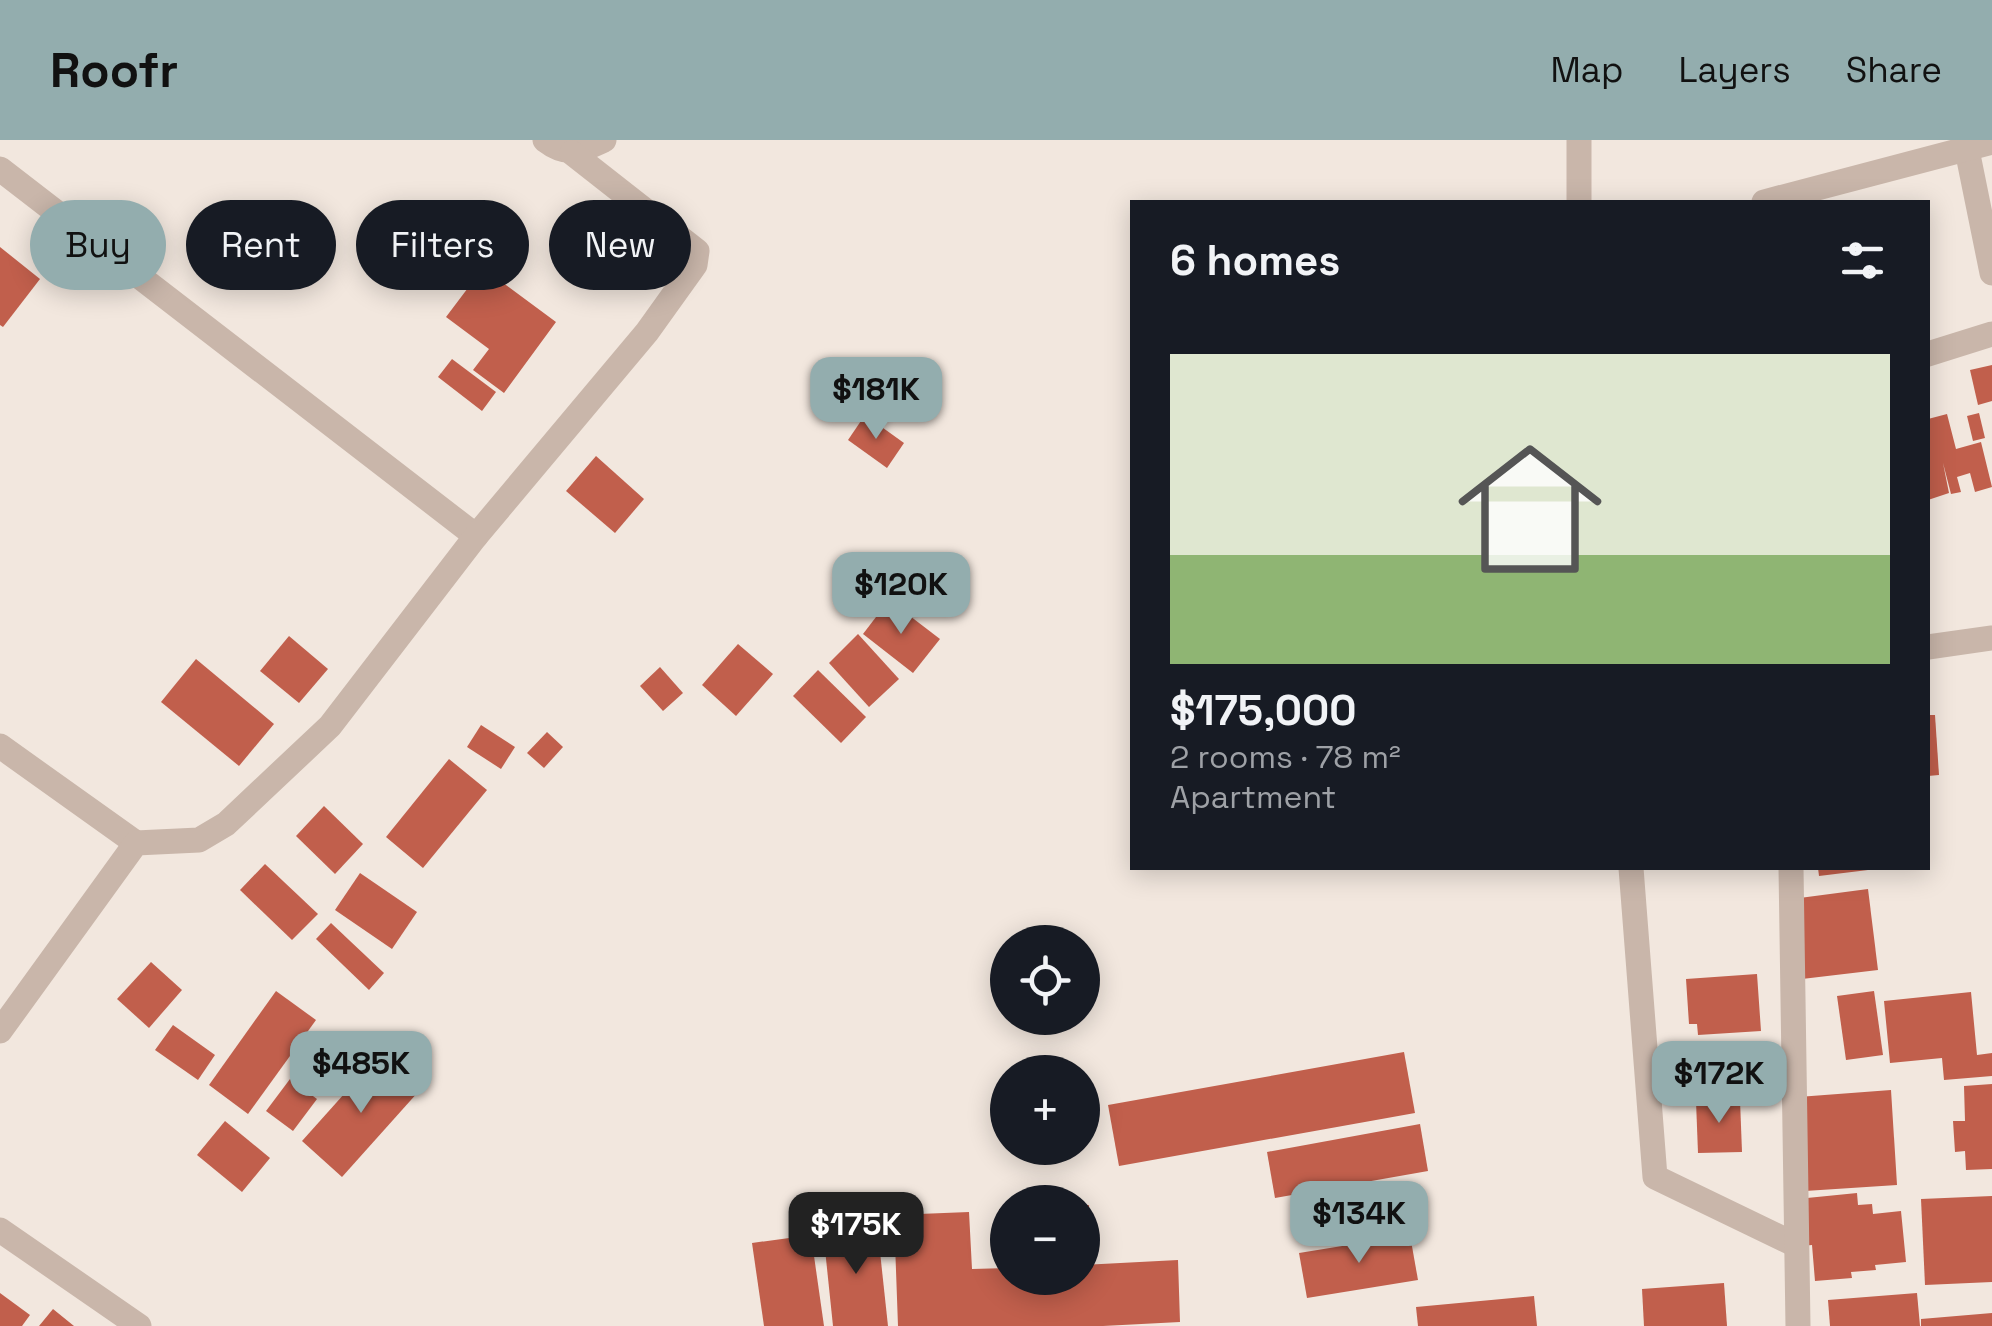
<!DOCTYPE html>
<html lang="en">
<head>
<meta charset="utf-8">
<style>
	:root { --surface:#171b24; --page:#242831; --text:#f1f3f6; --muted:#9ea1a6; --line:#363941; --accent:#93adae }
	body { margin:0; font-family:"Space Grotesk",sans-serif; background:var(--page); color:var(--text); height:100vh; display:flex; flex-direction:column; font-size:38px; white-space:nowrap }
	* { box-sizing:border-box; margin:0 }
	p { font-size:32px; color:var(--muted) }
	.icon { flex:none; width:55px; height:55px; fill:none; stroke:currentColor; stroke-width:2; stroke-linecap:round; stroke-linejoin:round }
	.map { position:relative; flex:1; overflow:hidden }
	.panel { position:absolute; left:1130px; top:60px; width:800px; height:670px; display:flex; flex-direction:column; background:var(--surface); border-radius:0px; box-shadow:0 5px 25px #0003 }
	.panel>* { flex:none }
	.hud { position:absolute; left:30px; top:60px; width:950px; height:90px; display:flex; gap:20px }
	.tools { position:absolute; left:990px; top:785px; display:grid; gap:20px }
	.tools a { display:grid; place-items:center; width:110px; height:110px; border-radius:50%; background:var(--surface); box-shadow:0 5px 25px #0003; font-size:50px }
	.price { position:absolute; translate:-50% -85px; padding:0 22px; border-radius:20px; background:var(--accent); color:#111; font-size:32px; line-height:65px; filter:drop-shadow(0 2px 5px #0008) }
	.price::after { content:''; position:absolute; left:50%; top:60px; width:30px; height:22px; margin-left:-15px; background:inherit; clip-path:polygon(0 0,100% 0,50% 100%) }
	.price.selected { background:#222; color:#fff }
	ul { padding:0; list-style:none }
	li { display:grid; align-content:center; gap:20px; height:530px; padding:0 40px }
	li+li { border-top:2px solid var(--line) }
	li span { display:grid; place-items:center; height:310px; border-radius:0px; color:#555 }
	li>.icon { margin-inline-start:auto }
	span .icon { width:180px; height:180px; fill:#fffc; stroke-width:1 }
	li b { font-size:42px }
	h2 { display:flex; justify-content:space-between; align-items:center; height:120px; padding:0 40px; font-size:42px }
	.tag { padding:0 35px; border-radius:45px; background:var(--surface); box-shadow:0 5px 25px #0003; font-size:35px; line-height:90px }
	.tag.selected { background:var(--accent); color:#111 }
	header { display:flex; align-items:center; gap:60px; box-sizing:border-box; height:140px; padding:0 50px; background:var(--accent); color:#111 }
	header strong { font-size:48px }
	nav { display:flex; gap:55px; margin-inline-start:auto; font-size:35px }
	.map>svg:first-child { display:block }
</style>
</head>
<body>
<header>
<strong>Roofr</strong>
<nav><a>Map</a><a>Layers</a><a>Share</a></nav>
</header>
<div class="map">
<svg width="1992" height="1186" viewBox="0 0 1992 1186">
	<rect width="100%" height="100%" fill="#f2e7de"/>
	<g fill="#c15f4c">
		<path d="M0 107 40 139 3 187 0 185Z"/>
		<path d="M483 128 556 182 504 253 473 230 489 209 446 177Z"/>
		<path d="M452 219 496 252 482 271 438 237Z"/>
		<path d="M1992 225V261L1978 265 1970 230Z"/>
		<path d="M1979 273 1985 298 1973 301 1967 276Z"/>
		<path d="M1947 274 1956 309 1981 302 1992 347 1975 352 1970 333 1957 337 1961 352 1951 354 1943 323 1949 353 1928 360V279Z"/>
		<path d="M865 275 904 303 887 328 848 300Z"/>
		<path d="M596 316 644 359 615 393 566 351Z"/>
		<path d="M889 460 940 499 913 533 863 494Z"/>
		<path d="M858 494 899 539 869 567 829 523Z"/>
		<path d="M289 496 328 529 299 563 260 531Z"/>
		<path d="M738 504 773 534 736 576 702 545Z"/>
		<path d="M196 519 274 584 239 626 161 562Z"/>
		<path d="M660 527 683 553 663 571 640 546Z"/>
		<path d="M818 530 866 577 841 603 793 556Z"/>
		<path d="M1928 575H1935L1939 635 1928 636Z"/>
		<path d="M481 585 515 607 501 629 467 607Z"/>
		<path d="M547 592 563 607 544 628 527 613Z"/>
		<path d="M449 619 487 650 423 728 386 697Z"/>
		<path d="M324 666 363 704 335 734 296 696Z"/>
		<path d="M265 724 318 774 292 800 240 750Z"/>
		<path d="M1818 728H1867L1868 730 1819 736Z"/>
		<path d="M360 733 417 772 392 809 335 770Z"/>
		<path d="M1868 749 1878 830 1802 839 1792 759Z"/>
		<path d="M331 783 384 833 369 850 316 799Z"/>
		<path d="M151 822 182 850 149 888 117 859Z"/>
		<path d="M1757 834 1761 891 1698 895 1697 884H1689L1686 839Z"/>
		<path d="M276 851 316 880 248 974 209 945Z"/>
		<path d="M1874 851 1883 915 1846 920 1837 856Z"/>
		<path d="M1971 852 1977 915 1992 913V936L1944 940 1942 918 1890 923 1884 861Z"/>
		<path d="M173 885 215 915 198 940 155 910Z"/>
		<path d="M1746 905 1749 956 1680 959 1677 909Z"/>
		<path d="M1404 912 1415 973 1119 1026 1108 965Z"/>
		<path d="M379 915 419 951 342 1037 302 1001Z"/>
		<path d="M290 939 317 959 293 991 266 971Z"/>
		<path d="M1992 944V1029L1966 1030 1965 1011 1955 1012 1953 981H1965L1964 946Z"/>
		<path d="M1891 950 1897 1045 1805 1051 1798 957Z"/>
		<path d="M1740 960 1742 1012 1698 1013 1696 961Z"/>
		<path d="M225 981 270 1018 242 1052 197 1015Z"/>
		<path d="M1420 984 1428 1031 1275 1058 1267 1012Z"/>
		<path d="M1857 1053 1858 1065 1872 1064 1873 1074 1901 1071 1906 1122 1875 1125 1876 1130 1851 1132 1852 1138 1815 1141 1812 1105 1801 1106 1797 1059Z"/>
		<path d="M1992 1056V1142L1925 1145 1921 1059Z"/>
		<path d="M1089 1065 1091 1114H1082V1066Z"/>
		<path d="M999 1069H1008V1117H1001Z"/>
		<path d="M969 1072 972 1129 1008 1128V1138H1082V1125L1178 1120 1180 1182 1103 1186H898L894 1075Z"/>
		<path d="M877 1084 888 1186H833L823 1090Z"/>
		<path d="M811 1095 824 1186H764L752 1103Z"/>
		<path d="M1410 1095 1418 1140 1307 1158 1299 1113Z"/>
		<path d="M1724 1143 1727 1186H1644L1642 1149Z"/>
		<path d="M0 1153 30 1175 22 1186H0Z"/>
		<path d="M1917 1153 1920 1186H1830L1828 1160Z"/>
		<path d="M1534 1156 1537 1186H1418L1416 1167Z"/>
		<path d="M53 1169 74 1186H39Z"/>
		<path d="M1992 1173V1186H1921V1179Z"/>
	</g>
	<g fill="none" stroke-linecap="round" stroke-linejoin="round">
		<g stroke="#c9b6aa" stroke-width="25">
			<path d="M545 0C567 17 580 11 604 0"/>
			<path d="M1579 0V62"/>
			<path d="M1965 0 1992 133"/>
			<path d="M0 29 476 396"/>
			<path d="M1764 62 1992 2"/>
			<path d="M1928 214 1992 194"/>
			<path d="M1928 507 1992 498"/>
			<path d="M0 606 136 703"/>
			<path d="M1631 728 1655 1037 1796 1105"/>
			<path d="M1791 728 1798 1186"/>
			<path d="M0 891 136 703 199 700 226 684 330 586 476 396 647 192 695 125 697 111 572 13"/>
			<path d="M0 1090 139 1186"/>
		</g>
	</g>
</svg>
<div class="tools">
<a><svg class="icon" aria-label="locate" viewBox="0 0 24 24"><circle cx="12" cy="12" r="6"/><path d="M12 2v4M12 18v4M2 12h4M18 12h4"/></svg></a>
<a>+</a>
<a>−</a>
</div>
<b class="price" style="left:876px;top:302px">$181K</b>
<b class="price" style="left:901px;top:497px">$120K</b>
<b class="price" style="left:361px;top:976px">$485K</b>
<b class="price" style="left:1719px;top:986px">$172K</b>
<b class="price" style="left:1359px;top:1126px">$134K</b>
<b class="price selected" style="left:856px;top:1137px">$175K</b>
<div class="hud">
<a class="tag selected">Buy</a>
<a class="tag">Rent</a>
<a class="tag">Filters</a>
<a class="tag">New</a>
</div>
<section class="panel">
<h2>6 homes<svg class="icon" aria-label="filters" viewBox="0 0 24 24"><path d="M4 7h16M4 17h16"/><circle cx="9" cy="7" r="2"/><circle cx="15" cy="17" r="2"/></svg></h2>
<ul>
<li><span style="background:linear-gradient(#dfe7d0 65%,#8fb573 0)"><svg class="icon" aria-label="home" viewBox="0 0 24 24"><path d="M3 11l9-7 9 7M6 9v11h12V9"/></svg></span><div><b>$175,000</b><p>2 rooms · 78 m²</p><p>Apartment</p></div></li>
</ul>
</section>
</div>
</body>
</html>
